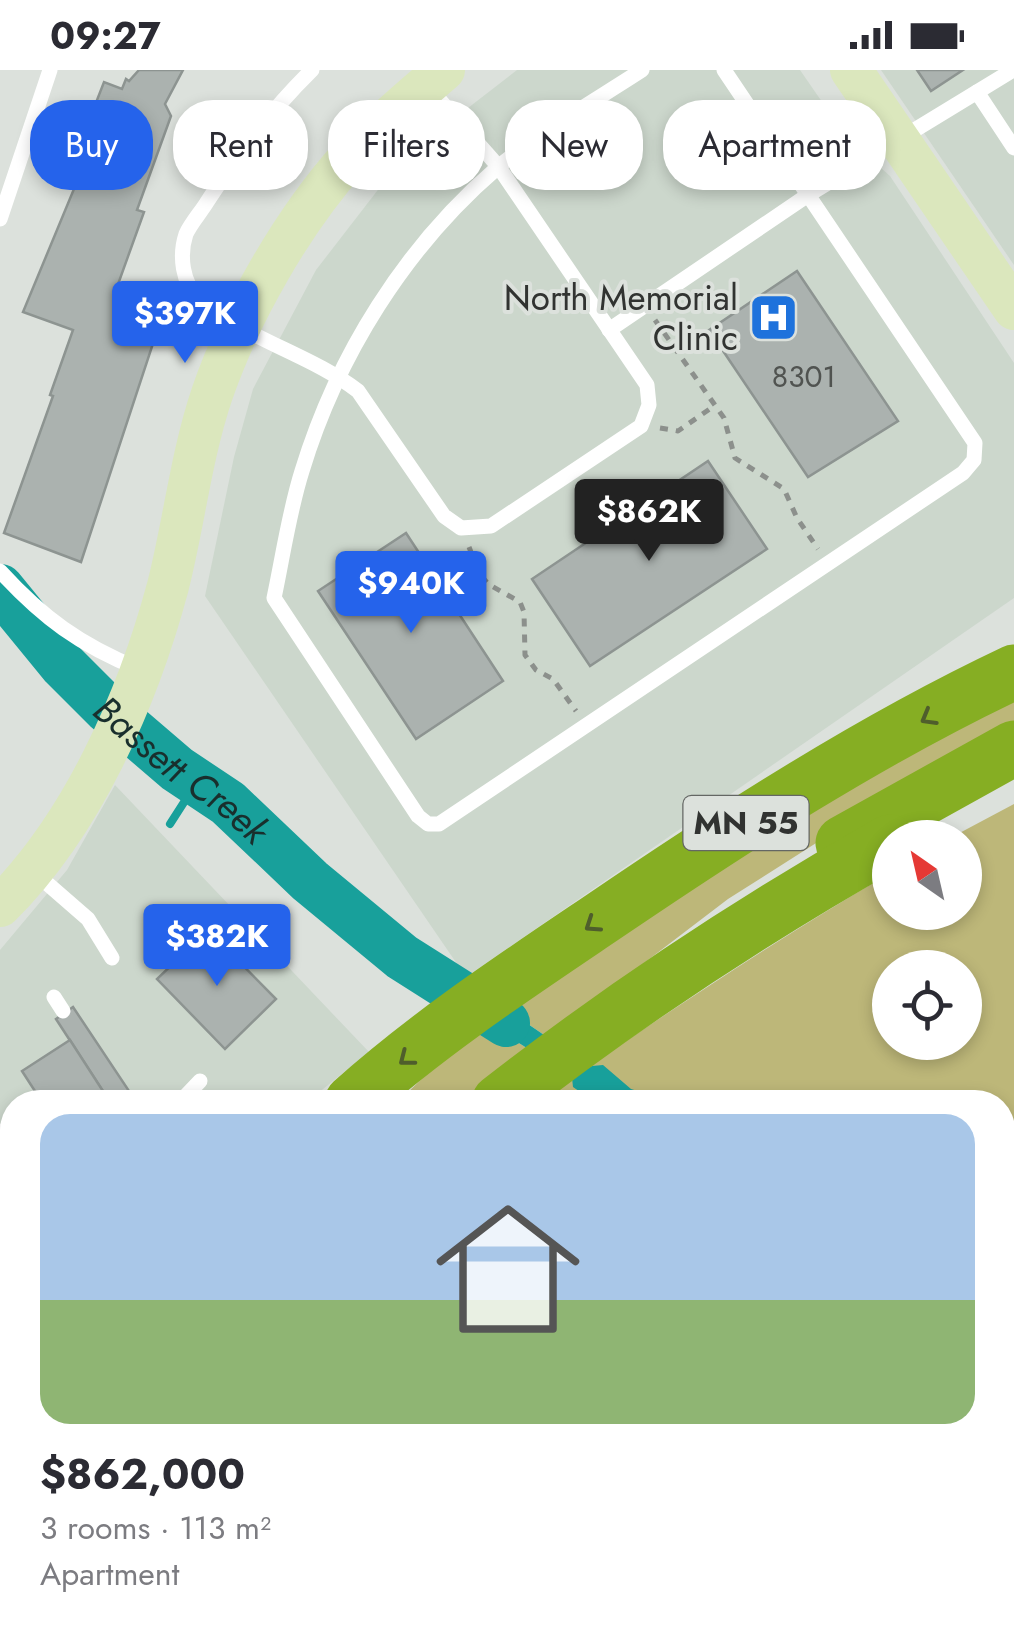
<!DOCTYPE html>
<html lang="en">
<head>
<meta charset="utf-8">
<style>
	:root { --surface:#fff; --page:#f7f7f7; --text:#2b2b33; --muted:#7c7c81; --line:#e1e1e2; --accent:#2563eb }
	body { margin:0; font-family:Jost,sans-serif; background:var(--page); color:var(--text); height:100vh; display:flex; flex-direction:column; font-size:38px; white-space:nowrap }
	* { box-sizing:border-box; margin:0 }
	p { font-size:32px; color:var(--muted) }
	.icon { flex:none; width:55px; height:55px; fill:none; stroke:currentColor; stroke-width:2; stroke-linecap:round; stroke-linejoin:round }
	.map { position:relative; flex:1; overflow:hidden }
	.sheet { position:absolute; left:0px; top:1020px; width:1015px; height:552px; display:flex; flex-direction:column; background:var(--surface); border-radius:40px 40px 0 0; box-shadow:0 5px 15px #0003 }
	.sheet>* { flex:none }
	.banner { position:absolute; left:30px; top:30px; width:955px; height:90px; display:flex; gap:20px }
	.needle { width:65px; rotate:326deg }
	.fabs { position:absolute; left:872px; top:750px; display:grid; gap:20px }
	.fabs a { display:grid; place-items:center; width:110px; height:110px; border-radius:50%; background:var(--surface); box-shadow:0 5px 15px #0003; font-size:50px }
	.price { position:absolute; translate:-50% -85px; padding:0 22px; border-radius:10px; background:var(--accent); color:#fff; font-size:32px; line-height:65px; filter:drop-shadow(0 2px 5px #0008) }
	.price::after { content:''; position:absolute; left:50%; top:60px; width:30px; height:22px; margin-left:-15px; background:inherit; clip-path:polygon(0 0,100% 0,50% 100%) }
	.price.current { background:#222; color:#fff }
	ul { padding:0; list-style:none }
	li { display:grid; align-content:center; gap:20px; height:530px; padding:0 40px }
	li+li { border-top:2px solid var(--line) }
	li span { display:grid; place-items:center; height:310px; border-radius:30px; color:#555 }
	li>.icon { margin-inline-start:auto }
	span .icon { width:180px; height:180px; fill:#fffc; stroke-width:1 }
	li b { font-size:42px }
	.pill { padding:0 35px; border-radius:40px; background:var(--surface); box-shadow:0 5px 15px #0003; font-size:35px; line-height:90px }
	.pill.current { background:var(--accent); color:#fff }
	.status { display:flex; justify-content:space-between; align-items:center; height:70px; padding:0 50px; background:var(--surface); direction:ltr }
	.status svg { height:28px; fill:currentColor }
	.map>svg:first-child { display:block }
</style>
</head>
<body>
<div class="status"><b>09:27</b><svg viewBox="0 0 49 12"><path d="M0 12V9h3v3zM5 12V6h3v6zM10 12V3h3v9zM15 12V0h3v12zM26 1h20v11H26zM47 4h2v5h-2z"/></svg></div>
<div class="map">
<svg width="1014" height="1571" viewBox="0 0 1014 1571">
	<rect width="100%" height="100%" fill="#dce1dc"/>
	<g fill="#ccd7cc">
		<path d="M517 0H800L847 68 890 106 1014 293V528L466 907 205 526 234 387 253 319 316 200 384 112 424 72Z"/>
		<path d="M881 0H1014V195Z"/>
		<path d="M115 715 369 982 307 1032H12V1270L0 1271V880L67 800Z"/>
	</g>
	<g fill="#bdb779" fill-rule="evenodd">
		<path d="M1014 627V663L824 768 728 829 547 967 506 939 708 799Z"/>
		<path d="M1014 734V1571H188L181 1560H1002V1032H538C652 952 769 874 890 803V842H965V768L952 767ZM890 898H965V972H890Z"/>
		<path d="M487 953 530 980 463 1032H398L440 991Z"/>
	</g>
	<g fill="#18a09b">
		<path d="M506 939 547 967 530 980 487 953Z"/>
		<path d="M603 995 631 1019 673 1032H595L573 1017 572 1008 592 996Z"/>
		<path d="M1002 1158 1014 1166V1220L1003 1217Z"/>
	</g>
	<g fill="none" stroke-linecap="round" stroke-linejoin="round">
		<path stroke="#18a09b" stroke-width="8" d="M170 754 197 712"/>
		<path stroke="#18a09b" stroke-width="48" id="s1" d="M0 518 63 595 107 639 177 699 228 733 310 811 402 887 506 953"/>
	</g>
	<g fill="#abb2af" stroke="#8d9491" stroke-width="2.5">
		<path d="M139 0H183L165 34 171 46 137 140 144 142 117 217 127 221 129 215 145 222 143 226 166 234 81 492 4 463 53 326 50 325 73 260 23 242 74 119 64 115 104 12 122 19 126 9 129 11Z"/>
		<path d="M917 0H963L931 21Z"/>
		<path d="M797 201 898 351 808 407 709 260Z"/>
		<path d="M708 391 767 479 590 596 532 509Z"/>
		<path d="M406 463 503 611 416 669 318 521Z"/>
		<path d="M208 860 276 929 225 979 157 909Z"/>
		<path d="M73 937 129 1021 110 1032 56 949Z"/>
		<path d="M70 970 110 1032H42L22 1001Z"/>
		<path d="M0 1094 12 1112V1136L0 1144Z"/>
	</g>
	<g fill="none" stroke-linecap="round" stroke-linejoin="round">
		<g stroke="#8c908c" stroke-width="5" stroke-dasharray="8 8" stroke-linecap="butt">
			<path d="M655 250 724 348 735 388 784 419 797 448 818 479"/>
			<path d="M660 358 678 361 714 336"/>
			<path d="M469 477 479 503 488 514 520 532 524 542 525 585 536 600 553 609 576 641"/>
		</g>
		<g stroke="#fff" stroke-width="15">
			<path d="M312 0C271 40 238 84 207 132 201 142 191 153 186 164 179 185 182 214 199 228 244 269 310 284 358 321L444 446 461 458 491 456 641 356 649 335 647 315 498 96 429 18"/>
			<path d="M642 0C596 30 537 64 497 98 405 177 337 286 302 401 289 442 283 486 274 528L418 746 428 754H439L963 403 974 390 975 373 724 0"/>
			<path d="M977 22 1013 0"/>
			<path d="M0 149 50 0"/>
			<path d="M609 260 808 125 977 22 1014 78"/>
			<path d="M0 501C43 548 80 575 139 599"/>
			<path d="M34 802 88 849 112 888"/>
			<path d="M54 927 63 941"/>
			<path d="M124 1028 127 1032"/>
			<path d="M180 1032 200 1011"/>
			<path d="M0 1061 12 1079"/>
			<path d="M0 1174 12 1165"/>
		</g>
		<g stroke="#dbe7bd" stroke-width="42">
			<path d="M851 0 1014 239"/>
			<path d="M0 836C83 754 138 628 168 516 184 453 191 386 212 324 240 243 292 152 349 88 378 56 412 28 444 0"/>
			<path d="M139 1560 146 1571"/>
		</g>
		<g stroke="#86ae23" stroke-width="55">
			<path d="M843 773 1014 678"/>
			<path d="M352 1032C429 963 517 905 603 847 734 758 870 670 1014 602"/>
			<path d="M499 1032C622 936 754 849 890 772"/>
			<path d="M0 1281H12"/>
			<path d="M0 1367 12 1354"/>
			<path d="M0 1496 12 1483"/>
			<path d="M0 1564 28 1563 55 1571"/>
		</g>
	</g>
	<defs><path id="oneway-chevron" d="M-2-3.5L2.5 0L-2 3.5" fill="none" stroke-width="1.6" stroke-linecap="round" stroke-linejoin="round" transform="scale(2.5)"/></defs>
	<g stroke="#4f5e2c">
		<use href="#oneway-chevron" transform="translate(928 648) rotate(150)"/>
		<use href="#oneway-chevron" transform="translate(592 855) rotate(146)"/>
		<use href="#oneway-chevron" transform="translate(406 989) rotate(142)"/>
	</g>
	<defs>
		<symbol id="hospital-square" viewBox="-11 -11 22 22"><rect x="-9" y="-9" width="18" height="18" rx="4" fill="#1e72dc" stroke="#dce1dc"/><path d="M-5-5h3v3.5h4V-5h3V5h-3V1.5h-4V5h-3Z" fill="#fff"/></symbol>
	</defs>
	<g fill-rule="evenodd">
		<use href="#hospital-square" x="746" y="220" width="55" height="55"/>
	</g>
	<g text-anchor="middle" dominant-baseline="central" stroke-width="8" stroke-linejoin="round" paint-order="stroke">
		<g font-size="30" fill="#505350">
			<text x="804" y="306">8301</text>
		</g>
		<rect fill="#dce1dc" stroke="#646764" stroke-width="2.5" x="683.5" y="726" width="125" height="54" rx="8"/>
		<g font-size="32" font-weight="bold" fill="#313331">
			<text x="746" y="753">MN 55</text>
		</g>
		<g font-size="35" fill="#313331" stroke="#dce1dc" text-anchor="end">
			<text x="738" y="228">North Memorial<tspan x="738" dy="40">Clinic</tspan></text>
		</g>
		<g font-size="38" font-style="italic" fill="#192f2d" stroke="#dce1dc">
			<text stroke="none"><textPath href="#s1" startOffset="258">Bassett Creek</textPath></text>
		</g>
	</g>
</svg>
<div class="fabs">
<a><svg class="needle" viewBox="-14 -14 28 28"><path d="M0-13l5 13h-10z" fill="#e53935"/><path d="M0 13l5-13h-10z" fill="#7c7c81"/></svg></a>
<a><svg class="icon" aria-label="locate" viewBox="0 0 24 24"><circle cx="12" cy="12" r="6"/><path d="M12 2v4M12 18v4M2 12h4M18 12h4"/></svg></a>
</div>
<b class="price" style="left:185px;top:296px">$397K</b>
<b class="price current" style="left:649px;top:494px">$862K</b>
<b class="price" style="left:411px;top:566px">$940K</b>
<b class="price" style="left:217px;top:919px">$382K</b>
<div class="banner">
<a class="pill current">Buy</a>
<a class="pill">Rent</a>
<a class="pill">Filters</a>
<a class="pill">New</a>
<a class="pill">Apartment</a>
</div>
<section class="sheet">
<ul>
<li><span style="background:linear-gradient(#a9c7e8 60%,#8fb573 0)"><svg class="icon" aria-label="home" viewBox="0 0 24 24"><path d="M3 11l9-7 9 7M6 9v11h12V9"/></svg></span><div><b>$862,000</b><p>3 rooms · 113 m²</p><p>Apartment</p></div></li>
</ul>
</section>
</div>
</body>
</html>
